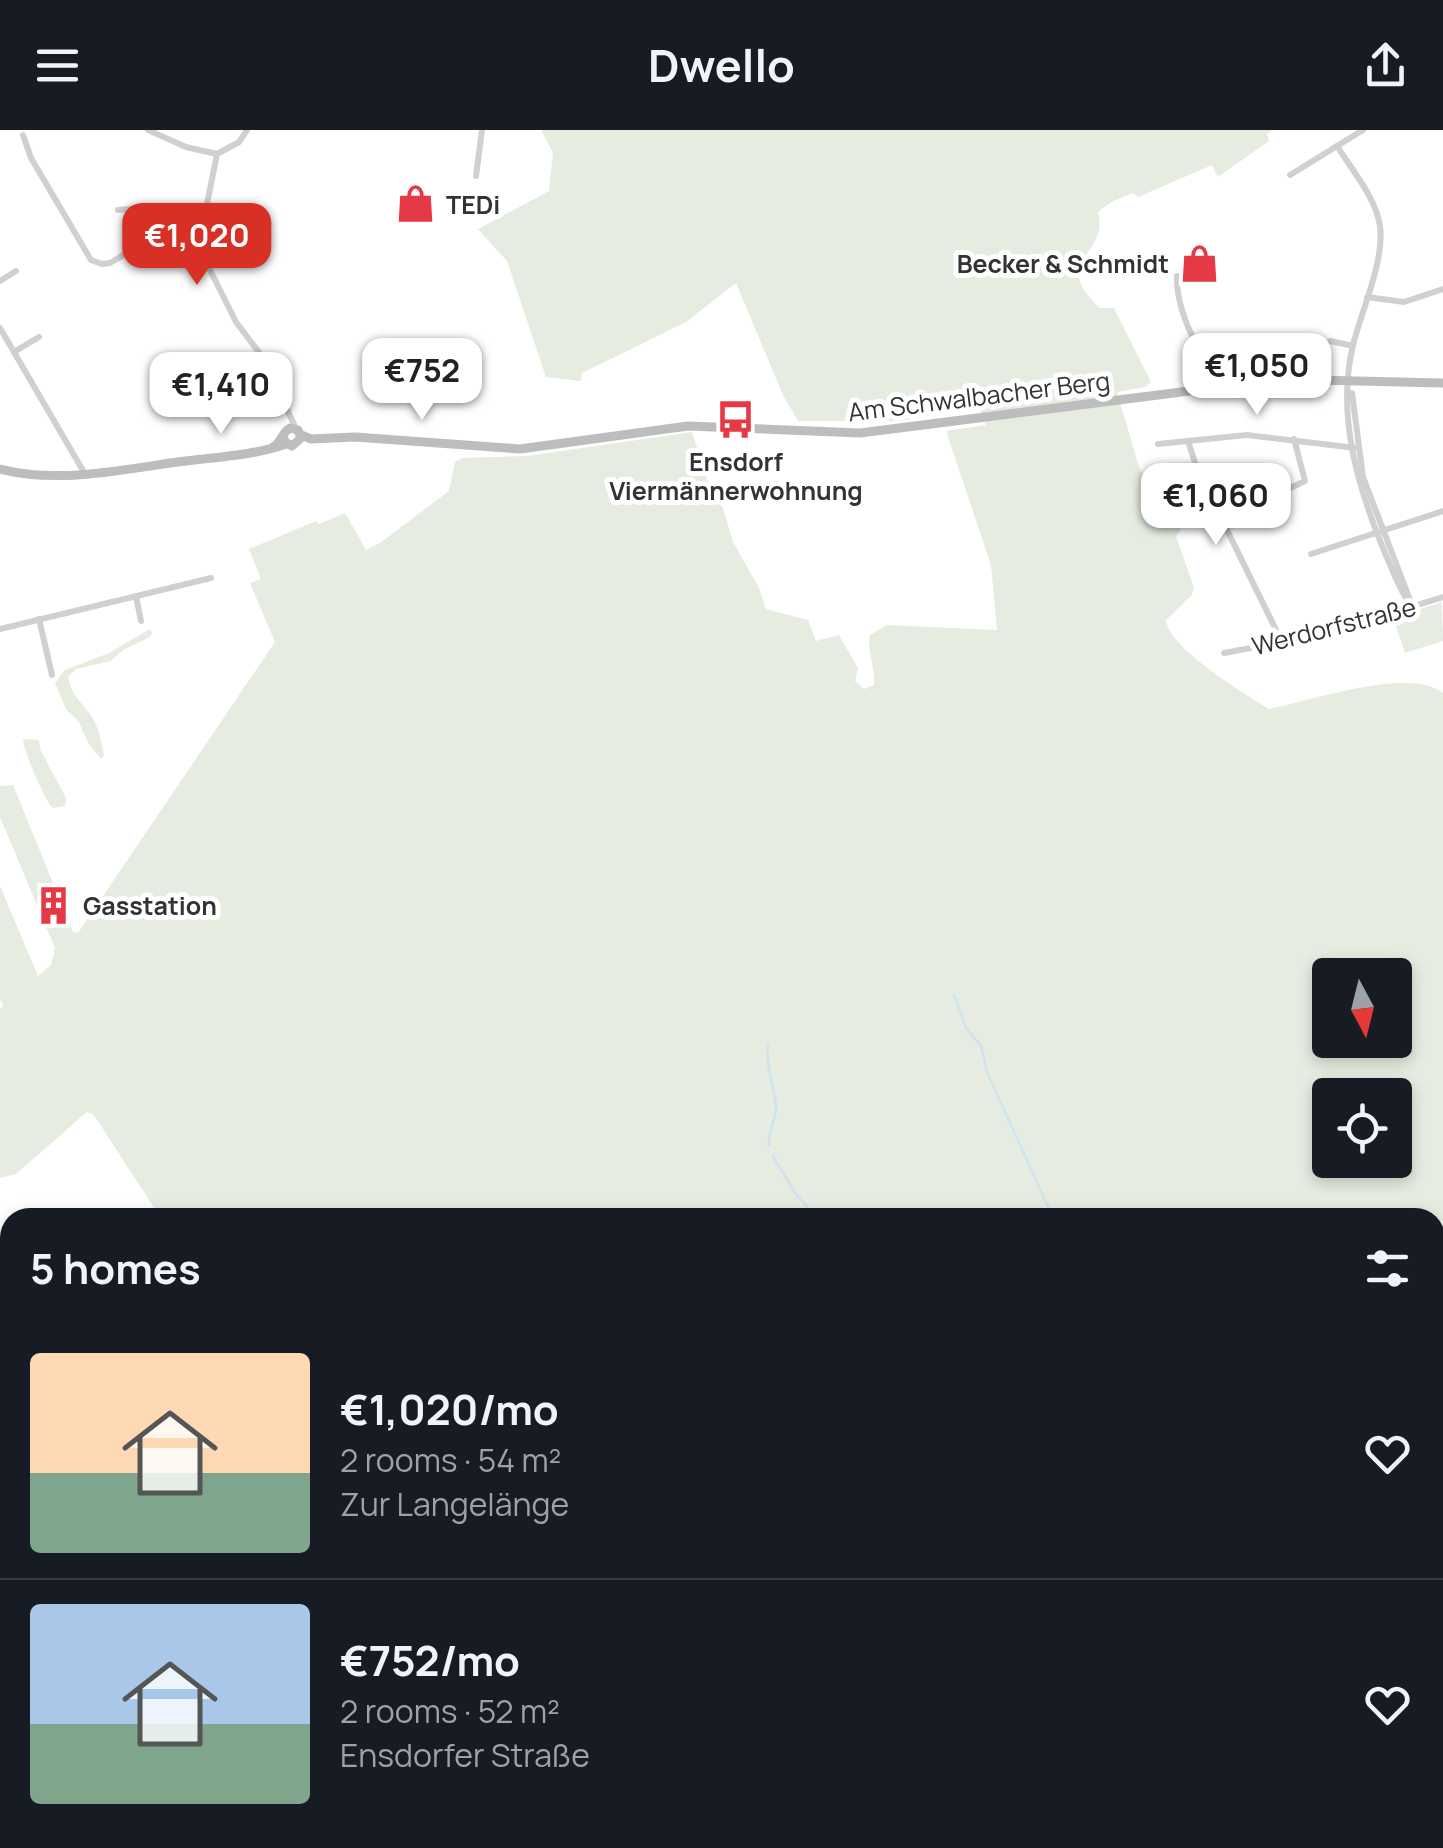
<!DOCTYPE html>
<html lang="en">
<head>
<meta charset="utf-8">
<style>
	:root { --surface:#171b24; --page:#20242c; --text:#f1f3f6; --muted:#9ea1a6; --line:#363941; --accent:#d93025 }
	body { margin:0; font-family:Manrope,sans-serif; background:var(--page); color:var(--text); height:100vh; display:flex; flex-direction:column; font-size:38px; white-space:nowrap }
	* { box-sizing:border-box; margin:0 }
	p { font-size:32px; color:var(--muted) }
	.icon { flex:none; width:55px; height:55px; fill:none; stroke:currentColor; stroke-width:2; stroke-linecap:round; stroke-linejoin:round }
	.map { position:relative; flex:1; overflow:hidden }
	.panel { position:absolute; left:0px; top:1078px; width:1445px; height:642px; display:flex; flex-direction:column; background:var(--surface); border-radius:30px 30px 0 0; box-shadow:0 5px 15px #0003 }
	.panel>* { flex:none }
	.needle { width:65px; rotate:173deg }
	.fabs { position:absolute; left:1312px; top:828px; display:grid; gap:20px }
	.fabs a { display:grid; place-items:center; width:100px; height:100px; border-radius:10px; background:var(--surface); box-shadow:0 5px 15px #0003; font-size:50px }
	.price { position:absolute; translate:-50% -85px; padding:0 22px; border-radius:20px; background:#fff; color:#222; font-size:32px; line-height:65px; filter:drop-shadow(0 2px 5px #0008) }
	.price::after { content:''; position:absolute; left:50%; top:60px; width:30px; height:22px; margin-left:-15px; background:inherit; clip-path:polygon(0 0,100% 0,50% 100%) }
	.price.active { background:var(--accent); color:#fff }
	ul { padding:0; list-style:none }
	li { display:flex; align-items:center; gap:30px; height:250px; padding:0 30px }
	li+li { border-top:2px solid var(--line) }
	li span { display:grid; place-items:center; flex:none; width:280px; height:200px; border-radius:10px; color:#555 }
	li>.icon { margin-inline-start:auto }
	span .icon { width:120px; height:120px; fill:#fffc; stroke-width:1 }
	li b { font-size:42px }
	h2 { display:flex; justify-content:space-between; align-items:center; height:120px; padding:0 30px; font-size:42px }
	header { display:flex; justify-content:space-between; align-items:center; height:130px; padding:0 30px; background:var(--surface); font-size:45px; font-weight:700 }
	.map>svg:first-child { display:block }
</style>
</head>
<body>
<header><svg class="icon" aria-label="menu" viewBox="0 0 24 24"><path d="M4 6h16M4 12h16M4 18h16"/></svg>Dwello<svg class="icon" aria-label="share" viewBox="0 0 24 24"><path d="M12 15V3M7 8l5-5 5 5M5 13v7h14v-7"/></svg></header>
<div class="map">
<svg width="1443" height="1718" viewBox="0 0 1443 1718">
	<rect width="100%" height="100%" fill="#fff"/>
	<g fill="#e6ecdf" fill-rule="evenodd">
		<path d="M541 0H1273L1267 4 1269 11 1218 47 1212 35 1138 67 1133 63 1113 71 1098 82C1105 108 1087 119 1076 141L1084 161 1099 178H1114L1151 252 1145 257 1117 262 1139 337 1154 366 1181 368 1198 361 1204 373 1190 383 1176 407 1194 457 1192 465 1166 490C1168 518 1244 563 1269 579 1309 571 1411 536 1443 563V1134L1435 1137V1088L160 1087 94 985 87 982 16 1044 0 1048V879L4 875 0 870V756L38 846 51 835 55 818 0 687V656L13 655 73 802 78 803 275 512 250 453 261 449 249 419 316 391 319 394 345 383 366 420 380 413 449 361 455 332 462 328 527 326 692 302 707 349 723 378 733 412 759 458 766 479 808 490 816 511 839 505 858 538 855 551 864 559 874 555C876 538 866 521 870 505L887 495 997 500 991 435 946 301 986 295 979 278 897 291H798L783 265 736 153 686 192 582 243 581 251 546 247 507 131 478 99 549 61 553 23ZM1330 845H1395V910H1330ZM1330 965H1395V1030H1330Z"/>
		<path d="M1442 472 1443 511 1405 523 1393 488Z"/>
		<path d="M150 499 152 503 150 507 123 520 111 531 76 539 68 547C71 564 80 571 90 584 99 597 101 610 104 625L101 629 88 613 79 592 66 579 55 553 65 540 109 523Z"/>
		<path d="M23 609 39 610 41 621 66 668 65 676 53 678C45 672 23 619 23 609Z"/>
		<path d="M10 1330V1710H1432L1384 1718H0V1334Z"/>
		<path d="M1435 1401 1443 1410C1443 1434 1438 1453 1443 1476V1708L1435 1710Z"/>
	</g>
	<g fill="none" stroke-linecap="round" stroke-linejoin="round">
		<g stroke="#cfe2ee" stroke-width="2.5">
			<path d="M954 865 966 898 981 916 987 942 1053 1088"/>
			<path d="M768 916C766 938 773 953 776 974 778 988 767 1000 769 1015"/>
			<path d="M773 1026 795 1063 817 1088"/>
			<path d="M1435 1144 1443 1140"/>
			<path d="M404 1718 412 1710"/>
		</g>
		<g stroke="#d0d0d0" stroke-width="6">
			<path d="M148 0 186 17 217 24"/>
			<path d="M23 5 31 28 91 130 102 134 110 133 152 108 168 94"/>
			<path d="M1337 16C1352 40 1376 68 1380 96 1385 130 1361 182 1353 215 1336 286 1358 358 1385 423 1393 441 1400 461 1412 478"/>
			<path d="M217 24 201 104 202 124 236 192 264 229 296 299"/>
			<path d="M217 24 239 12 247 0"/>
			<path d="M1290 45 1363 0"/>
			<path d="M476 46 482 0"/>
			<path d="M118 80 130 79 201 104"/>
			<path d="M1177 146C1176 169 1189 212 1209 227L1304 224 1331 211 1353 216"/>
			<path d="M0 151 16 141"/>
			<path d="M1367 167 1404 172 1443 159"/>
			<path d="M0 198 85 344"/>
			<path d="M14 222 39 207"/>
			<path d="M1352 263 1363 347 1410 470"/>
			<path d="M1188 311 1197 339 1282 512"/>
			<path d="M1158 314 1247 305 1356 318"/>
			<path d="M1284 361 1305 351 1294 309"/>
			<path d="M1311 424 1443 381"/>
			<path d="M136 466 141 491"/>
			<path d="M39 489 52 545"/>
			<path d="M0 499 211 448"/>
			<path d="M1224 523 1320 505 1443 467"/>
			<path d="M1435 1269 1443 1268"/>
		</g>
		<g stroke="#d0d0d0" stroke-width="8">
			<path d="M1435 1672 1443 1670"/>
			<path d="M1264 1718 1288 1710"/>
		</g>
		<g stroke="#bdbdbd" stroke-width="9">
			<path d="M301 305 311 309 355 307 520 319 688 296 860 303 1244 254 1314 250 1443 253"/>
			<path d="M273 317C282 312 282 302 290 298L298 300 301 308 292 316 285 312 283 306"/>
			<path d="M0 339C60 354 118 340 178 332 214 327 252 326 286 314"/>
		</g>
	</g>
	<defs>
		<symbol id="shop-bare" viewBox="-9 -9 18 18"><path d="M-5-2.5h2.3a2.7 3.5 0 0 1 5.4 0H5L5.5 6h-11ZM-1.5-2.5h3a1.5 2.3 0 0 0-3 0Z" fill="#e63946" stroke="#fff" stroke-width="2.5" paint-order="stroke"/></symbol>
		<symbol id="bus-bare" viewBox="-9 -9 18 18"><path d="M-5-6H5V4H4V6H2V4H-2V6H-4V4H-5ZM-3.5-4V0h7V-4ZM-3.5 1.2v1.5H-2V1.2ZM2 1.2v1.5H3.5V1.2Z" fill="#e63946" stroke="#fff" stroke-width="2.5" paint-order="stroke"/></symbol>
		<symbol id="building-bare" viewBox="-9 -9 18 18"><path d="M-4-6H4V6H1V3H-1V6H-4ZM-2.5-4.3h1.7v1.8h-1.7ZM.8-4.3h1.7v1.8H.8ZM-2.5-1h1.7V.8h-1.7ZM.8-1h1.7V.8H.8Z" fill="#e63946" stroke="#fff" stroke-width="2.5" paint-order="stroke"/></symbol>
	</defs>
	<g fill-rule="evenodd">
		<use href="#shop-bare" x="388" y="46" width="55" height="55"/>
		<use href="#shop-bare" x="1172" y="106" width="55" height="55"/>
		<use href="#bus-bare" x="708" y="262" width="55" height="55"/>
		<use href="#building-bare" x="26" y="748" width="55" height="55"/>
	</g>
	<g text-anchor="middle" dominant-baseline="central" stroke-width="10" stroke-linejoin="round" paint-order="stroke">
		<g font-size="25" font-weight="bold" fill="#333" stroke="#fff" text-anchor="start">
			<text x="446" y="74">TEDi</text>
			<text x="1169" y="133" text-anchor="end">Becker &amp; Schmidt</text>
			<text x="736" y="331" text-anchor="middle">Ensdorf<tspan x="736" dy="29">Viermännerwohnung</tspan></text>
			<text x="83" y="775">Gasstation</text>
		</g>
		<g font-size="25" fill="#333" stroke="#fff">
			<text transform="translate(979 266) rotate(-7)">Am Schwalbacher Berg</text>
			<text transform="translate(1334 496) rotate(-14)">Werdorfstraße</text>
		</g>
	</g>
</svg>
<div class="fabs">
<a><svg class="needle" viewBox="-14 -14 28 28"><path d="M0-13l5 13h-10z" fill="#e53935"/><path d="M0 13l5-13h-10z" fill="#9ea1a6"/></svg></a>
<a><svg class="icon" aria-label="locate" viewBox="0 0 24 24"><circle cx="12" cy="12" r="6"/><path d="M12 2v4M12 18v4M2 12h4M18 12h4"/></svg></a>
</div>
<b class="price active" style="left:197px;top:158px">€1,020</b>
<b class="price" style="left:1257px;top:288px">€1,050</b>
<b class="price" style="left:422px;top:293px">€752</b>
<b class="price" style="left:221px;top:307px">€1,410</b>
<b class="price" style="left:1216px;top:418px">€1,060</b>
<section class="panel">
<h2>5 homes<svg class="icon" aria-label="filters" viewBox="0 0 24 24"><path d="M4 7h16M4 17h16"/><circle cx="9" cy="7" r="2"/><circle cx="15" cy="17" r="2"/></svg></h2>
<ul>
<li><span style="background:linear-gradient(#ffd9b3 60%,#7fa58c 0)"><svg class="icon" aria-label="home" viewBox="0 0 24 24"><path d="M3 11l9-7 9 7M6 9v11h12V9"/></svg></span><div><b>€1,020/mo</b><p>2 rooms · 54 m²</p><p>Zur Langelänge</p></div><svg class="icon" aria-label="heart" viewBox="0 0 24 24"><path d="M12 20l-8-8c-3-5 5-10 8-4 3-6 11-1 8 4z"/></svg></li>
<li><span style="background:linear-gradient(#a9c7e8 60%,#7fa58c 0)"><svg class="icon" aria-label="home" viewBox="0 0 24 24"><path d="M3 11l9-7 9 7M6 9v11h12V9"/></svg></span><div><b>€752/mo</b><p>2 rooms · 52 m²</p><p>Ensdorfer Straße</p></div><svg class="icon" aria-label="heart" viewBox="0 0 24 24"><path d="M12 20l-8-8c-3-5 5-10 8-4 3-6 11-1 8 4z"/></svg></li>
</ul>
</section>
</div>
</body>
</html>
